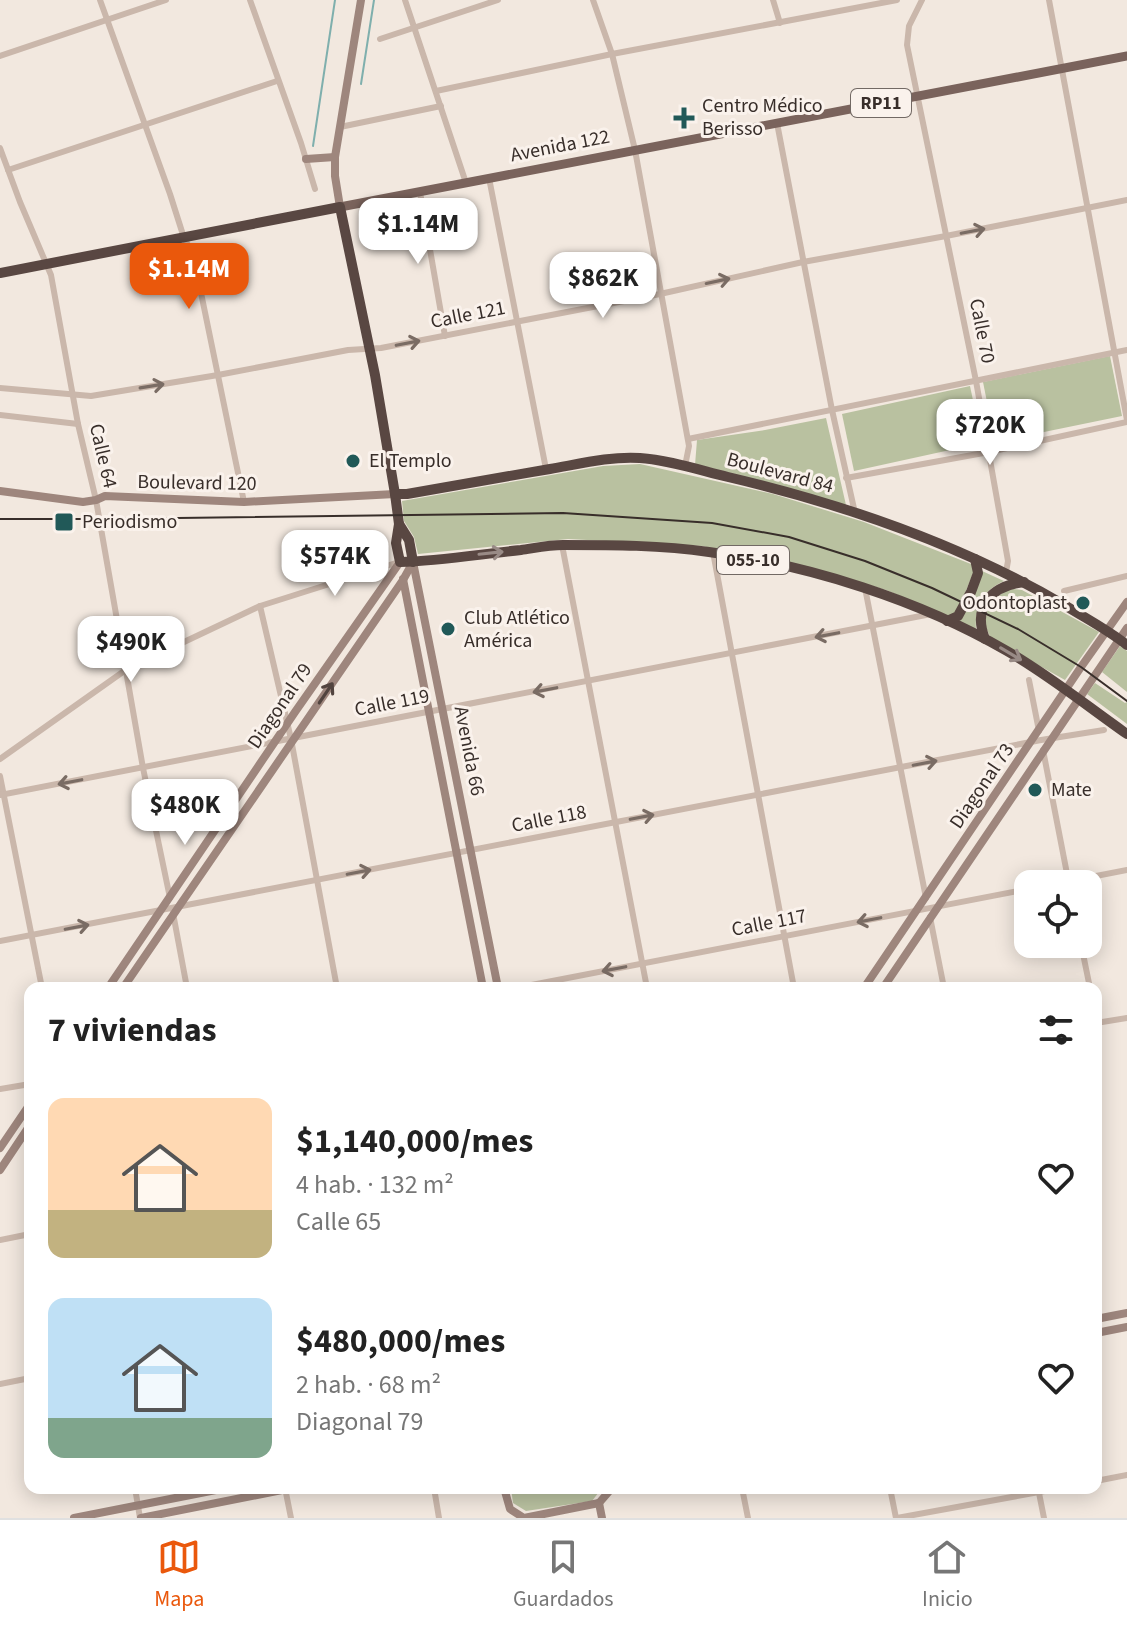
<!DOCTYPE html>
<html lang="es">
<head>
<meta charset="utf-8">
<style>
	:root { --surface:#fff; --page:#f6f6f6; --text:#222; --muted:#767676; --line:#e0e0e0; --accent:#ea580c }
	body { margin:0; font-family:"Source Sans 3",sans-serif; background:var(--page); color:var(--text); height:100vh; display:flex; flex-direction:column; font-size:30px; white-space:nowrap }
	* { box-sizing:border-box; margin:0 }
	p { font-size:26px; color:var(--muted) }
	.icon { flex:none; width:44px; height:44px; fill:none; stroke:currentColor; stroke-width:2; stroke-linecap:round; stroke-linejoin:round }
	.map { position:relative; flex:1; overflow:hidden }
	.details { position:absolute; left:24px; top:982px; width:1078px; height:512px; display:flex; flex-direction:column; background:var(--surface); border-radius:16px; box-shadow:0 4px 20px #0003 }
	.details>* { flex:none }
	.controls { position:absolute; left:1014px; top:870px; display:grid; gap:16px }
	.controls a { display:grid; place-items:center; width:88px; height:88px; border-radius:16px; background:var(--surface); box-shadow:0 4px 20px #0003; font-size:40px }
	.price { position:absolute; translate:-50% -68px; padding:0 18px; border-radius:16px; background:#fff; color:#222; font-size:26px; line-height:52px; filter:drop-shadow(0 2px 4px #0008) }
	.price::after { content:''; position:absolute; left:50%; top:48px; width:24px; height:18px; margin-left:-12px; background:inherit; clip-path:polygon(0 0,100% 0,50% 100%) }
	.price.active { background:var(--accent); color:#fff }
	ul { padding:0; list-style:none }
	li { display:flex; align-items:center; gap:24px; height:200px; padding:0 24px }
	li span { display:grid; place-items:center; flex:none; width:224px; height:160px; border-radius:16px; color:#555 }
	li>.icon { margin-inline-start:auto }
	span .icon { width:96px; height:96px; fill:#fffc; stroke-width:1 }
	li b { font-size:34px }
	h2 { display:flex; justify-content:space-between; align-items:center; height:96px; padding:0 24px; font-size:34px }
	.tab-bar { display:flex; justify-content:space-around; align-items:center; height:112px; border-top:2px solid var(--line); background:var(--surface); font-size:22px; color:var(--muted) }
	.tab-bar a { display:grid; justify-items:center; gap:4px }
	.tab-bar .active { color:var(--accent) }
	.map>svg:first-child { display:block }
</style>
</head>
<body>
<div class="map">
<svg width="1127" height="1518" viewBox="0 0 1127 1518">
	<rect width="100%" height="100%" fill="#f2e8df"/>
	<g fill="#b9c1a0">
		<path d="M1110 356 1122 416 995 442 983 382Z"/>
		<path d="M970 386 982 443 854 471 842 414Z"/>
		<path d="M826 418 846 505 695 465 697 440 765 430Z"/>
		<path d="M640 464 773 494 864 522 971 564 975 568 958 611 949 616 886 590 830 573 702 546 568 539 418 554 414 537 404 521 402 501 603 466Z"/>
		<path d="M982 571 1004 581C982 591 975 606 976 630L959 621Z"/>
		<path d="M1013 589 1022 590 1099 632 1065 680 991 639 985 625 987 610 991 602 1005 591Z"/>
		<path d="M1120 646 1127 651V692L1102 672Z"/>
		<path d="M1095 683 1125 703 1127 702V724L1087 694Z"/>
		<path d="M511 1488H602L592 1501 526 1511 513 1503Z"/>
	</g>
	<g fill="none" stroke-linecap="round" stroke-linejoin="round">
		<g stroke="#7fafad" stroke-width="2">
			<path d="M361 84 374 0"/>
			<path d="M313 146 335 0"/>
		</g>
		<g stroke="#cab7ab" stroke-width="6">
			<path d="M100 0 170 194 184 238 193 254 244 502"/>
			<path d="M250 0 301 143 315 189"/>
			<path d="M405 0 466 183"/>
			<path d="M593 0 612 54 635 150 689 446 685 466"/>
			<path d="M773 0 780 23"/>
			<path d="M922 0 909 26 907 45 976 381 1008 561 1006 572"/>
			<path d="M1049 0 1127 420"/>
			<path d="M380 39 498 0"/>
			<path d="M0 56 166 0"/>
			<path d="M436 91 612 54 897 0"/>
			<path d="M777 123 832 410 855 513"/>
			<path d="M340 127 441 106"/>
			<path d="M0 148 20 202 51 275 78 424 96 500 143 768 170 898"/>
			<path d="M8 170 277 81"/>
			<path d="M489 178 546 469"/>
			<path d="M420 192 445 336"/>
			<path d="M0 388 91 396 218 375 348 350 381 348 660 294 803 262 946 236 1127 200"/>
			<path d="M0 415 78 424"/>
			<path d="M688 439 1127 350"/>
			<path d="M846 478 989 452 1127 422"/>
			<path d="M562 545 647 988"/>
			<path d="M713 552 794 988"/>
			<path d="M865 588 926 898"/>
			<path d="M1064 591 1127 576"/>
			<path d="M260 606 291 739 337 988"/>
			<path d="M1029 680 1039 731"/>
			<path d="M1043 750 1069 884"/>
			<path d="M0 759 127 669 260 606 399 562"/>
			<path d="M0 776 42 988"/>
			<path d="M0 795 931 614"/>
			<path d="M1055 884 1127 870"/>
			<path d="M173 913 187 988"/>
			<path d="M930 917 944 988"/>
			<path d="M0 941 1041 740 1104 730"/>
			<path d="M1081 944 1090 988"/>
			<path d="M516 988 1028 889"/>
			<path d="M1096 1023 1127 1018"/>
			<path d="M0 1089 30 1084"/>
			<path d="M0 1240 30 1234"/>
			<path d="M0 1384 30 1378"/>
			<path d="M1096 1481 1127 1475"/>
			<path d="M135 1488 140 1518"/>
			<path d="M285 1488 291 1518"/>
			<path d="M434 1488 439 1518"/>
			<path d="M742 1488 748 1518"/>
			<path d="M890 1488 896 1518"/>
			<path d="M1038 1488 1044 1518"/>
			<path d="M897 1518 1061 1488"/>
		</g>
		<g stroke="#9e867d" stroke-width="8">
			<path d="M306 159 335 157"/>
			<path d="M340 207 335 176V157L361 0"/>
			<path d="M0 491 83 502 96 500 105 496 244 502 395 494"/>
			<path d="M413 562 498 988"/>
			<path d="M403 579 483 988"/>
			<path d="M108 988 295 712 400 562"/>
			<path d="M123 988 403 580 413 562"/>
			<path d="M864 988 1081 667 1127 602"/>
			<path d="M883 988 1127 628"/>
			<path d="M0 1148 30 1104"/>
			<path d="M0 1170 30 1125"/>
			<path d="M1096 1319 1127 1313"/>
			<path d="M1096 1333 1127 1327"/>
			<path d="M504 1488 510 1509 524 1518 599 1503 612 1488"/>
			<path d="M599 1503 602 1518"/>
			<path d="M74 1518 226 1488"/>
			<path d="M141 1518 292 1488"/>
		</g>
		<path stroke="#7a635c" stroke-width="9" d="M340 207 1127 56"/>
		<g stroke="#594742" stroke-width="10">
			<path d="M0 273 340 207 375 375 395 494 399 524 396 543 400 562C440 561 481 554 521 550 535 548 549 545 563 545 612 545 661 545 709 552 809 565 919 600 1007 651 1049 675 1087 706 1127 734"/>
			<path d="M395 494H407C454 486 502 477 550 469 579 464 610 456 640 458 669 460 699 470 728 477 843 504 964 546 1066 606 1087 619 1108 630 1127 645"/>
			<path d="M399 524 409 540 413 562"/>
			<path d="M947 621 958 616 971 592 978 573 975 559"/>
			<path d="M985 639C972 606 992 586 1024 582"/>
		</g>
		<path stroke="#382e2a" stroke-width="2" d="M0 519H99L563 513 712 523 789 537 865 561 932 588 1018 629 1081 667 1127 701"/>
	</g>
	<defs><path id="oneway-shaft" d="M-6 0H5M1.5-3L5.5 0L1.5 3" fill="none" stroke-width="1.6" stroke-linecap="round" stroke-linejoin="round" transform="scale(2)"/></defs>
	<g stroke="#7a6c64">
		<use href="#oneway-shaft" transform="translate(973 231) rotate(-11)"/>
		<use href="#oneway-shaft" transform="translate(718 281) rotate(-12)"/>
		<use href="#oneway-shaft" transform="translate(408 343) rotate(-11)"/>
		<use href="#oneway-shaft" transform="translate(152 386) rotate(-9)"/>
		<use href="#oneway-shaft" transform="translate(827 635) rotate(169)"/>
		<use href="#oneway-shaft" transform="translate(545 690) rotate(169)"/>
		<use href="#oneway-shaft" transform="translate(925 763) rotate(-11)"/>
		<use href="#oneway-shaft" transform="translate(70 782) rotate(169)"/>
		<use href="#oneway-shaft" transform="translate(642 817) rotate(-11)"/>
		<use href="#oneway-shaft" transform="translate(359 872) rotate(-11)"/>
		<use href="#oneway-shaft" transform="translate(869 920) rotate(169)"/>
		<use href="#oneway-shaft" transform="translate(77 927) rotate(-11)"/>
		<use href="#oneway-shaft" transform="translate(614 969) rotate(169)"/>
	</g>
	<g stroke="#998b86">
		<use href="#oneway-shaft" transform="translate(491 553) rotate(-6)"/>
		<use href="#oneway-shaft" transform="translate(1011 654) rotate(31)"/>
	</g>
	<use stroke="#52443f" href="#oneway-shaft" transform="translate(326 693) rotate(-56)"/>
	<g fill="#215958" stroke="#faf2ec" stroke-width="3">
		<path d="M680 106h8v8h8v8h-8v8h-8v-8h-8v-8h8z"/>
		<circle cx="353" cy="461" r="8"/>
		<rect x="54" y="512" width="20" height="20" rx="4"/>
		<circle cx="1083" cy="603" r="8"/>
		<circle cx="448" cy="629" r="8"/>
		<circle cx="1035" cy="790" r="8"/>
	</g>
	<g text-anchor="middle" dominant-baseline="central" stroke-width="6" stroke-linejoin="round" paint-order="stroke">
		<g fill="#faf2ec" stroke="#726964" stroke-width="2">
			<rect x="851" y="89" width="60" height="28" rx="6"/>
			<rect x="717" y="546" width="72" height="28" rx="6"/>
		</g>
		<g font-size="18" font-weight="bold" fill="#382e2a">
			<text x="881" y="103">RP11</text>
			<text x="753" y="560">055-10</text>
		</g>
		<g font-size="20" fill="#382e2a" stroke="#faf2ec" text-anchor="start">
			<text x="702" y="106">Centro Médico<tspan x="702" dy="23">Berisso</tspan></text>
			<text x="369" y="461">El Templo</text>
			<text x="82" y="522">Periodismo</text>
			<text x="1067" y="603" text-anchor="end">Odontoplast</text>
			<text x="464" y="618">Club Atlético<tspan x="464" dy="23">América</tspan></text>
			<text x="1051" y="790">Mate</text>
		</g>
		<g font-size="20" fill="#382e2a" stroke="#faf2ec">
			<text transform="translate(560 146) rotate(-11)">Avenida 122</text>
			<text transform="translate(468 315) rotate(-11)">Calle 121</text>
			<text transform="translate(982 331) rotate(79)">Calle 70</text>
			<text transform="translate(103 456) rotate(77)">Calle 64</text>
			<text transform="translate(780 473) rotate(15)">Boulevard 84</text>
			<text transform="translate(197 483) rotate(1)">Boulevard 120</text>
			<text transform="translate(392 703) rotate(-11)">Calle 119</text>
			<text transform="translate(280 706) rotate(-56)">Diagonal 79</text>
			<text transform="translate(469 751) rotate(79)">Avenida 66</text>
			<text transform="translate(982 786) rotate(-56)">Diagonal 73</text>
			<text transform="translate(549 819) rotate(-11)">Calle 118</text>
			<text transform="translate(769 923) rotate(-11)">Calle 117</text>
		</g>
	</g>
</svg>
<div class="controls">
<a><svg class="icon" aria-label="locate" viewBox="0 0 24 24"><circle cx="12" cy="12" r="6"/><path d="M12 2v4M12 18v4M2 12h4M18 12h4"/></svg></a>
</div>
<b class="price" style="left:418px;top:266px">$1.14M</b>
<b class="price active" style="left:189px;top:311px">$1.14M</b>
<b class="price" style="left:603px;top:320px">$862K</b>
<b class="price" style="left:990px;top:467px">$720K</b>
<b class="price" style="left:335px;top:598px">$574K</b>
<b class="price" style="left:131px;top:684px">$490K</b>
<b class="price" style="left:185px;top:847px">$480K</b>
<section class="details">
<h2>7 viviendas<svg class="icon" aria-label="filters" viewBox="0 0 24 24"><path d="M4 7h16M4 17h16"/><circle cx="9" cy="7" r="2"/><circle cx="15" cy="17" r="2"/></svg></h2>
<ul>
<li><span style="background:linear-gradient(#ffd9b3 70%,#c2b280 0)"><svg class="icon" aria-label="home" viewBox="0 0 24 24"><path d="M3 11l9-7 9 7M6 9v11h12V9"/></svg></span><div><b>$1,140,000/mes</b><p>4 hab. · 132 m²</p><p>Calle 65</p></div><svg class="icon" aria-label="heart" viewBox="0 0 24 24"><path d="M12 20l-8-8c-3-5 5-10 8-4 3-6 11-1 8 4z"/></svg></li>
<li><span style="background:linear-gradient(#bfe0f5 75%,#7fa58c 0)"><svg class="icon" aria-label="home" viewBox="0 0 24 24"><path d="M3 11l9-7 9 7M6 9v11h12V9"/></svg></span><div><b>$480,000/mes</b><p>2 hab. · 68 m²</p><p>Diagonal 79</p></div><svg class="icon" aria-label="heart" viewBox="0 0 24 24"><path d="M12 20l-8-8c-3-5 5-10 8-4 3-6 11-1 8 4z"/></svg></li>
</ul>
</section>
</div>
<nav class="tab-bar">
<a class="active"><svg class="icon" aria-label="map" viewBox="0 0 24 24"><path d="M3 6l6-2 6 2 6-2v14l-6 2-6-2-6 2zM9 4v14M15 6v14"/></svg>Mapa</a>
<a><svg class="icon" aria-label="saved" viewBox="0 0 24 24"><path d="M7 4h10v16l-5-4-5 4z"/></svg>Guardados</a>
<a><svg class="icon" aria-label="home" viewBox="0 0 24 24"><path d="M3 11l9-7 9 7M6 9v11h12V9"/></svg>Inicio</a>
</nav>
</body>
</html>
